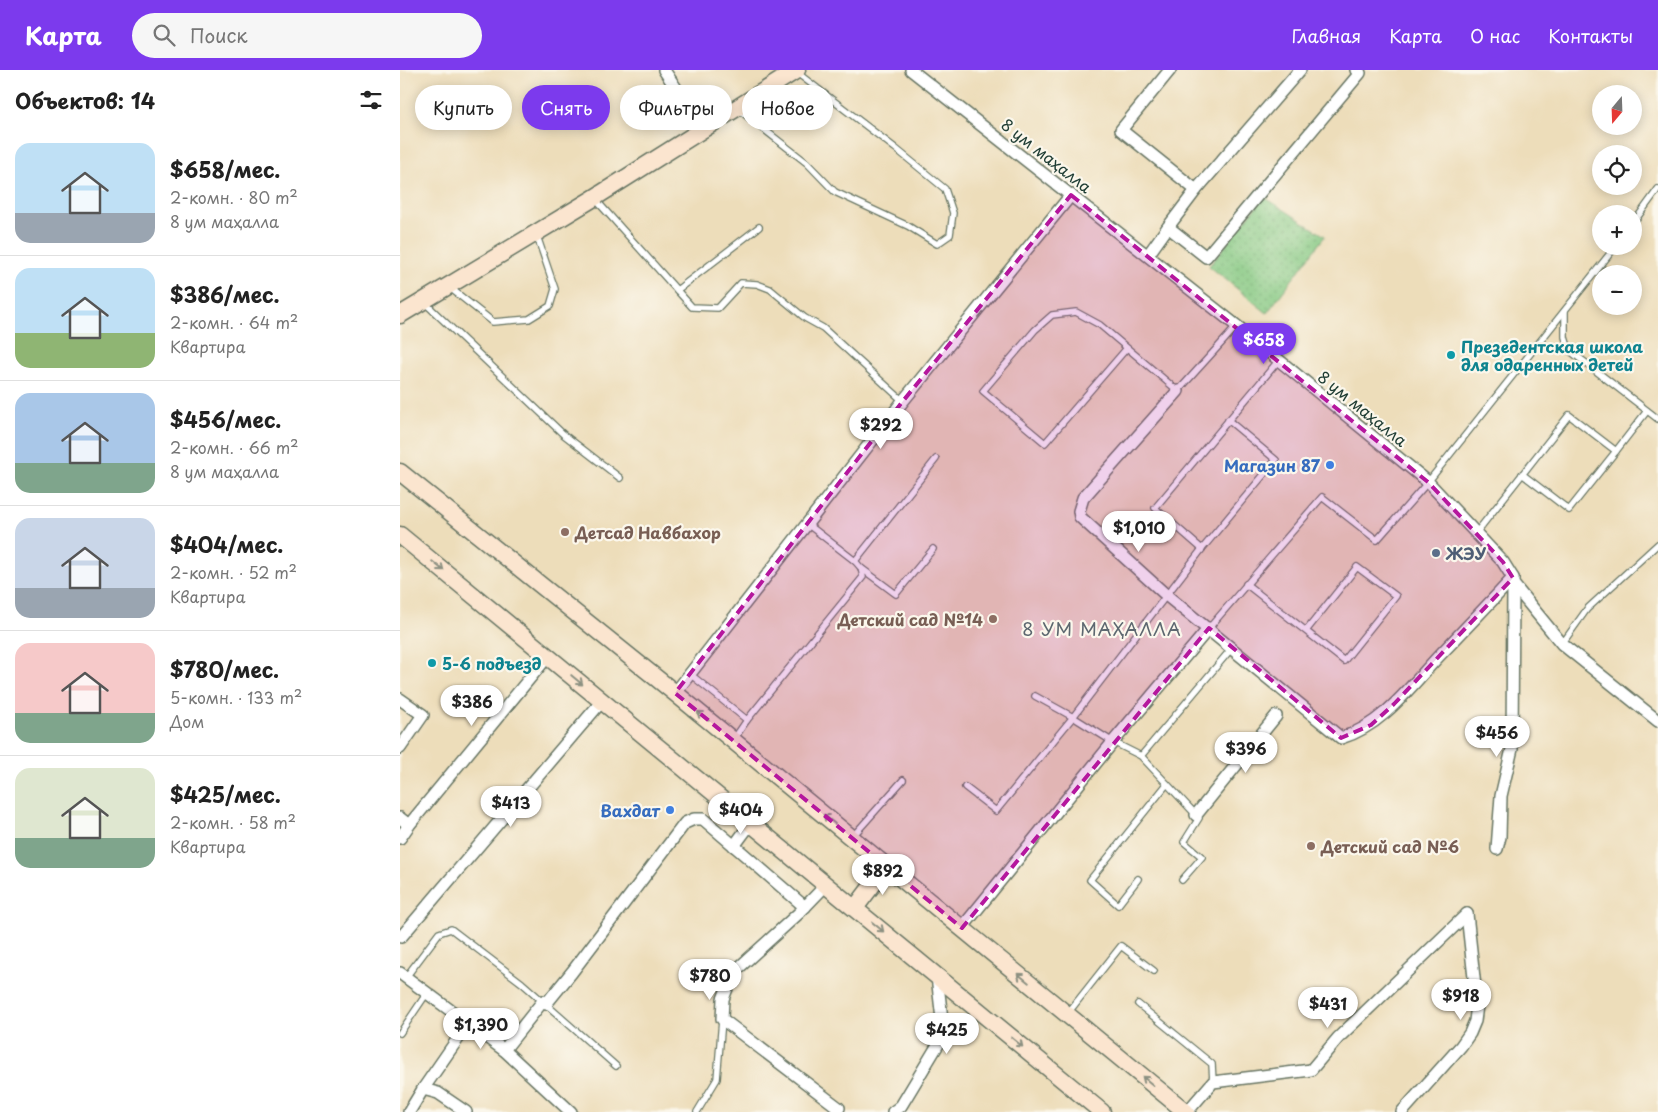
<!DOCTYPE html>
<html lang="ru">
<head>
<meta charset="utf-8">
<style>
	:root { --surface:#fff; --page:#f6f6f6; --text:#222; --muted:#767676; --line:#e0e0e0; --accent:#7c3aed }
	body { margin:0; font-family:"Playpen Sans",sans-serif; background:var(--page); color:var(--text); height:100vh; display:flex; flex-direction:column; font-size:19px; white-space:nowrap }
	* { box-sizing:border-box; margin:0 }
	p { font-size:16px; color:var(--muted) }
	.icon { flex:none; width:28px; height:28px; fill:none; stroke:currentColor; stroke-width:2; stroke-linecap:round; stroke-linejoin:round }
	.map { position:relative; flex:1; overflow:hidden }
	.drawer { display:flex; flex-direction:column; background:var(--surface); width:400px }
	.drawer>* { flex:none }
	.guide { position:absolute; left:15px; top:15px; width:475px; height:45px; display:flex; gap:10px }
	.needle { width:32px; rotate:199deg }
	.fabs { position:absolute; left:1192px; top:15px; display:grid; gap:10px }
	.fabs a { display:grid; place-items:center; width:50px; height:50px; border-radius:50%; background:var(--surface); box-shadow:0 2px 12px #0003; font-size:25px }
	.price { position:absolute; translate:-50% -42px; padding:0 11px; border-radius:18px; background:#fff; color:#222; font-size:16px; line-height:32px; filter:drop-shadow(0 1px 2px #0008) }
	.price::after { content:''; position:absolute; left:50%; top:30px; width:15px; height:11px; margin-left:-8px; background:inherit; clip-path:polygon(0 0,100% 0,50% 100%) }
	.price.on { background:var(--accent); color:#fff }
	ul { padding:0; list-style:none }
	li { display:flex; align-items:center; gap:15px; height:125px; padding:0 15px }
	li+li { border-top:1px solid var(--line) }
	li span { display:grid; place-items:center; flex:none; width:140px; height:100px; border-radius:15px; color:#555 }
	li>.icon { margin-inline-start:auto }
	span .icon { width:60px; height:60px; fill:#fffc; stroke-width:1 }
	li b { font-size:21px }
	h2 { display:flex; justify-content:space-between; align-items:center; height:60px; padding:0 15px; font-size:21px }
	.pill { padding:0 18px; border-radius:22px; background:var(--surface); box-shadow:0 2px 12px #0003; font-size:18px; line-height:45px }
	.pill.on { background:var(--accent); color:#fff }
	header { display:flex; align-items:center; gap:30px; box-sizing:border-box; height:70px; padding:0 25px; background:var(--accent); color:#fff }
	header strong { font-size:24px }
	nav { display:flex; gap:28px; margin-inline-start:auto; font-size:18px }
	.search { width:350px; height:45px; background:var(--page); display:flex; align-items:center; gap:12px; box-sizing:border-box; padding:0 18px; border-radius:28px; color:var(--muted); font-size:19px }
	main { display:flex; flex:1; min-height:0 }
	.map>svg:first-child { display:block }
</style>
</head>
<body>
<header>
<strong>Карта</strong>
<div class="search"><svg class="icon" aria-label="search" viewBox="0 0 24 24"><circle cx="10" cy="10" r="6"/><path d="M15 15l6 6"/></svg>Поиск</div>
<nav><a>Главная</a><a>Карта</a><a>О нас</a><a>Контакты</a></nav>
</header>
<main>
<section class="drawer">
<h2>Объектов: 14<svg class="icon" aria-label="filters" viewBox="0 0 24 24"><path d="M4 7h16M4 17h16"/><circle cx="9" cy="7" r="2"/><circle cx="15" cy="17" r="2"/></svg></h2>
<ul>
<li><span style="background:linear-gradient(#bfe0f5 70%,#9aa5b1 0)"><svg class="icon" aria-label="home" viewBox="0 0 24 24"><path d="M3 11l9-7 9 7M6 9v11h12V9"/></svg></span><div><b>$658/мес.</b><p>2-комн. · 80 m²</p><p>8 ум маҳалла</p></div></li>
<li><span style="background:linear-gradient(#bfe0f5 65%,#8fb573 0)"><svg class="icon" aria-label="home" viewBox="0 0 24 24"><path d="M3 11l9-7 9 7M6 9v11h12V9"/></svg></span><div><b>$386/мес.</b><p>2-комн. · 64 m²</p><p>Квартира</p></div></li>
<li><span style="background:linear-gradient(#a9c7e8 70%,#7fa58c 0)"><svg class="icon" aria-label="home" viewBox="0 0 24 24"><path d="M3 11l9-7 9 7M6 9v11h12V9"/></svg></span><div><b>$456/мес.</b><p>2-комн. · 66 m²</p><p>8 ум маҳалла</p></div></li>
<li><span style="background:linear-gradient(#c9d6e8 70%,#9aa5b1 0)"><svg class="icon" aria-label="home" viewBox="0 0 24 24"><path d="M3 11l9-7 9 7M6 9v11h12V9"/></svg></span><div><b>$404/мес.</b><p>2-комн. · 52 m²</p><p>Квартира</p></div></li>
<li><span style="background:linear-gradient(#f6c9c9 70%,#7fa58c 0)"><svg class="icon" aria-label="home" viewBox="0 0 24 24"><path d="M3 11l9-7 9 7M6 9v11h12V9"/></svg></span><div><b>$780/мес.</b><p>5-комн. · 133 m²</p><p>Дом</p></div></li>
<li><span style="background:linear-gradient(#dfe7d0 70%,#7fa58c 0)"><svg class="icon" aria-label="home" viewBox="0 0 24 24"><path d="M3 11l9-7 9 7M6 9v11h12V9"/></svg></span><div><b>$425/мес.</b><p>2-комн. · 58 m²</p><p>Квартира</p></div></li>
</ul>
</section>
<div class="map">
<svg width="1258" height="1042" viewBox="0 0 1258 1042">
	<defs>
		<pattern id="grass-dots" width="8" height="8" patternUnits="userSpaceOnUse" patternTransform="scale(1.25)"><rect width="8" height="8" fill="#84c881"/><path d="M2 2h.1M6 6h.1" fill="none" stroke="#6ba46a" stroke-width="1.8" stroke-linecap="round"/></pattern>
	</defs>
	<rect width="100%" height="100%" fill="#fbf7ec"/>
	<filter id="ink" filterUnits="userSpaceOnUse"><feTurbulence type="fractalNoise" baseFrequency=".02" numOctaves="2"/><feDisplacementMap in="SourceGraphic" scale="10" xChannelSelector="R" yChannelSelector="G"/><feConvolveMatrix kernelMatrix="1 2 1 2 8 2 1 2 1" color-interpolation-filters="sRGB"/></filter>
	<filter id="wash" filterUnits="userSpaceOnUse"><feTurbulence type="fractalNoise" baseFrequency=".0096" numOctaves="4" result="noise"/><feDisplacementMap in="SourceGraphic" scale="20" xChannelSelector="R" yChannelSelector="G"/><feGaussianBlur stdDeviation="1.12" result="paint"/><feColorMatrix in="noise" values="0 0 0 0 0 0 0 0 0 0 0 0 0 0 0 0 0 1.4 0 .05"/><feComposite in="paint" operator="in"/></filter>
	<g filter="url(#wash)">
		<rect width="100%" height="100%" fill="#edddba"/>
		<path fill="url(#grass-dots)" stroke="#52825a" d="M864 127 925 166 867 243 809 196Z"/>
	</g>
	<g filter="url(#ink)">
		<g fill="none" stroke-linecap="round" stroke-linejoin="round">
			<defs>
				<g id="lane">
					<path d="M338 39 407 93 435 122 508 156 537 174 550 165 553 143 545 119 495 78 396 2"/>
					<path d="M196 130 292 237 318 238 341 213 357 214 370 219 405 248 423 258 503 331"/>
					<path d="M1234 152 1258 119"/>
					<path d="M49 217 93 252 129 249 150 236 155 219 137 166"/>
					<path d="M277 220 359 157"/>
					<path d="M24 232 163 364 220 408"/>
					<path d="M1165 241V267L1169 280 1258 349"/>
					<path d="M727 278 645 373 583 321 635 260 652 245 676 242 700 255 778 321 837 256"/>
					<path d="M828 350 876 390 802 479 755 438 879 290"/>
					<path d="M1122 404 1169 440 1216 381"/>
					<path d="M1076 463 1169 345 1216 381 1247 341"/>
					<path d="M455 491 536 389"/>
					<path d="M957 497 996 526 944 591 846 514 906 561Z"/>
					<path d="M461 498 496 524 533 479"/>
					<path d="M809 558 922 427 977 470 1028 412 1216 176"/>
					<path d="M1162 574 1187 539 1258 474"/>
					<path d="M290 604 347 650 463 507 461 498 455 491 406 453"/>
					<path d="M334 669 347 650"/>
					<path d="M741 686 832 578"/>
					<path d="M565 717 596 741 673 647 635 626"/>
					<path d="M453 766 503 710"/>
					<path d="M738 809 718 835 690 810 767 714"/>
					<path d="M782 810 802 787 784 772 799 748 741 686 713 672 673 647 802 479"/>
					<path d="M6 907 39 863 51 859 122 913 216 996"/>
					<path d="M738 934 812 994 813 1012"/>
					<path d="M668 943 721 876 754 901"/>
					<path d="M0 963 27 923"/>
					<path d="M297 1042 317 1009 322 950"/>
				</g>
				<g id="street">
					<path d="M264 0 303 59"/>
					<path d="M511 0 837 256 1028 412 1103 492 1113 508V514L1112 679 1101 726 1100 767 1097 779 1101 726"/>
					<path d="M770 0 721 60 796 120 900 0"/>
					<path d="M768 157 796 120"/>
					<path d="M748 185 768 157 806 187 960 3 956 0"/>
					<path d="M778 321 683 428 679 441 680 447 766 525 941 668C982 656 1010 617 1038 587 1063 561 1088 535 1113 508"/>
					<path d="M1113 514 1162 574 1258 651"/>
					<path d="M275 623 503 331 671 125"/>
					<path d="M0 629 23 645 0 678"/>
					<path d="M796 745 876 646"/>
					<path d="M0 748 9 755 148 586"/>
					<path d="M0 768 9 755"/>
					<path d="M334 776 351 753"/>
					<path d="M426 815 399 843 333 903 323 929 322 949 439 1038 436 1042"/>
					<path d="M562 858 713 672 809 558"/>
					<path d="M1 867 202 631"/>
					<path d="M0 903 104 980 171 1042"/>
					<path d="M146 934 172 902 285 753 294 749H303L405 837"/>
					<path d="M104 980 143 931"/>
					<path d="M23 1019 38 1023 66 1042"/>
					<path d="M9 1042 23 1019 68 954"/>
					<path d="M493 1042 501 1036 542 968 543 958 537 906"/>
					<path d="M787 1042 813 1012 911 1000 938 968 1067 844"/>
					<path d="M1002 1042 1061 976 1070 963 1075 951 1077 935 1067 844"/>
				</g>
				<g id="secondary">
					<path d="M0 245 194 128 397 0"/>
					<path d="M0 402 275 623 786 1042"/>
					<path d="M0 465 702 1042"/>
					<path d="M455 838 487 796"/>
				</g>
			</defs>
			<use href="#lane" stroke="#677563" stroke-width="8"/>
			<use href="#street" stroke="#677563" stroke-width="14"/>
			<use href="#secondary" stroke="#677563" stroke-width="19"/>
			<use href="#lane" stroke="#fff" stroke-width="5.5"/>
			<use href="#street" stroke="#fff" stroke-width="11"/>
			<use href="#secondary" stroke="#fbe5cf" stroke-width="16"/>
		</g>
		<defs><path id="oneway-shaft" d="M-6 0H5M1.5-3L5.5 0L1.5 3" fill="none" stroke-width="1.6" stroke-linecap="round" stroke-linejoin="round" transform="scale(1.25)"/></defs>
		<g stroke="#8d9182">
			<use href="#oneway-shaft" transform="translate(38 496) rotate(39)"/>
			<use href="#oneway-shaft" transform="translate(177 610) rotate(40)"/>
			<use href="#oneway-shaft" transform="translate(303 646) rotate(-141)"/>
			<use href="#oneway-shaft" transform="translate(429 749) rotate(-141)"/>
			<use href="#oneway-shaft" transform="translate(478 857) rotate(40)"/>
			<use href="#oneway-shaft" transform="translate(623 908) rotate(-141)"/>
			<use href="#oneway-shaft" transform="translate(617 972) rotate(40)"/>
			<use href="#oneway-shaft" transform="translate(748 1011) rotate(-141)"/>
		</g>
	</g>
	<path fill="#b5179e" fill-opacity="0.2" stroke="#b5179e" stroke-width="4" stroke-dasharray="10 6" stroke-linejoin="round" d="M671 125 1028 412 1103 492 1113 508 994 634 971 655 941 668 809 558 562 858 275 623 503 331Z"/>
	<g fill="#0f9aa8" stroke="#fbf7ec" stroke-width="2">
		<circle cx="1051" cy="285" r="5"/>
		<circle cx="32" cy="593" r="5"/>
	</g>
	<g fill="#3f7fe0" stroke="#fbf7ec" stroke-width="2">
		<circle cx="930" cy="395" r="5"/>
		<circle cx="270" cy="740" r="5"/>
	</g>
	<g fill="#8d6e63" stroke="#fbf7ec" stroke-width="2">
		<circle cx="165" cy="462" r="5"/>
		<circle cx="593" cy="549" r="5"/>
		<circle cx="911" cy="776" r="5"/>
	</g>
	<circle fill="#5c6f8a" stroke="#fbf7ec" stroke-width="2" cx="1036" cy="483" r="5"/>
	<g text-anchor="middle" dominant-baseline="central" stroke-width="4.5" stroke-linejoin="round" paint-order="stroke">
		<g font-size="16" fill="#1f3d34" stroke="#fbf7ec">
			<text transform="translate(647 85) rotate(38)">8 ум маҳалла</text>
			<text transform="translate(963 338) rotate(39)">8 ум маҳалла</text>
		</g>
		<g font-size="16" font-weight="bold" fill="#0d838f" stroke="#fbf7ec" text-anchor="start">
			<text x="1061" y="276">Презедентская школа<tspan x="1061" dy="18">для одаренных детей</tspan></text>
			<text x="42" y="593">5-6 подъезд</text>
		</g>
		<g font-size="16" font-weight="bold" fill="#366cbe" stroke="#fbf7ec" text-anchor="end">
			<text x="920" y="395">Магазин 87</text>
			<text x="260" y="740">Вахдат</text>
		</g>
		<g font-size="16" font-weight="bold" fill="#785e54" stroke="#fbf7ec" text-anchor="start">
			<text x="175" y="462">Детсад Навбахор</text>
			<text x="583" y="549" text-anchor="end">Детский сад №14</text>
			<text x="921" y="776">Детский сад №6</text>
		</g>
		<g font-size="16" font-weight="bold" fill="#4e5e75" stroke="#fbf7ec" text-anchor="start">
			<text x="1046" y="483">ЖЭУ</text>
		</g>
		<g font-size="18" letter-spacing="1" fill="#5d6870" stroke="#fbf7ec">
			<text x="702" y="558">8 УМ МАҲАЛЛА</text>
		</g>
	</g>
</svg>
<div class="fabs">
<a><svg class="needle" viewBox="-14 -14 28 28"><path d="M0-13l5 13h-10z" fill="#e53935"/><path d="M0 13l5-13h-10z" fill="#767676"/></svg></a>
<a><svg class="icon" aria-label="locate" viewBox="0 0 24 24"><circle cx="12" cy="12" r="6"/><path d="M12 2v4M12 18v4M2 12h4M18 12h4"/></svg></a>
<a>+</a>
<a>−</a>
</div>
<b class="price on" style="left:864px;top:295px">$658</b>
<b class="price" style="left:481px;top:380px">$292</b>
<b class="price" style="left:739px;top:483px">$1,010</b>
<b class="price" style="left:72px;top:657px">$386</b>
<b class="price" style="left:1097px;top:688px">$456</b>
<b class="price" style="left:846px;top:704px">$396</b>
<b class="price" style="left:111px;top:758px">$413</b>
<b class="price" style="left:341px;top:765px">$404</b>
<b class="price" style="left:483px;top:826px">$892</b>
<b class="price" style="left:310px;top:931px">$780</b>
<b class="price" style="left:1061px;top:951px">$918</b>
<b class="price" style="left:928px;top:959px">$431</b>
<b class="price" style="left:81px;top:980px">$1,390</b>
<b class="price" style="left:547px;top:985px">$425</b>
<div class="guide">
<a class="pill">Купить</a>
<a class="pill on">Снять</a>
<a class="pill">Фильтры</a>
<a class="pill">Новое</a>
</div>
</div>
</main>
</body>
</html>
